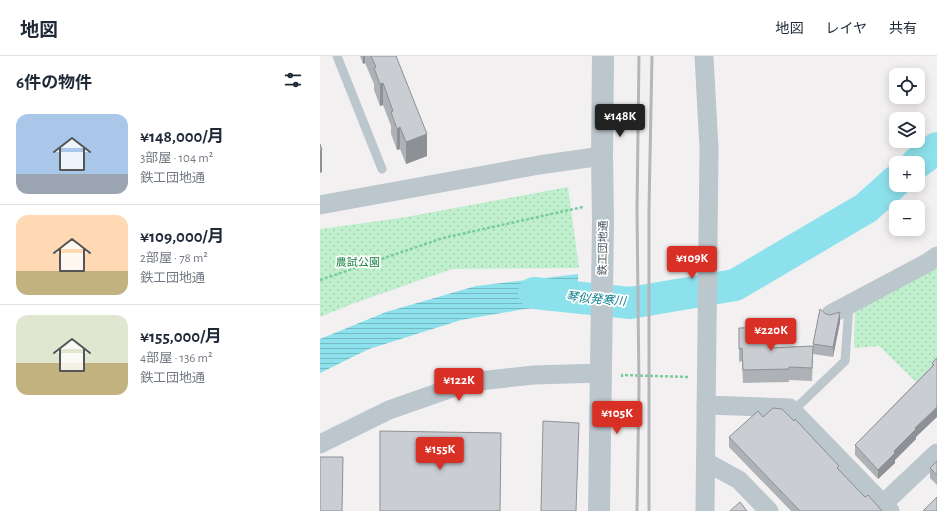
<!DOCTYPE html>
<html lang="ja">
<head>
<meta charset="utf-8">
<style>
	:root { --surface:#fff; --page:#f6f6f7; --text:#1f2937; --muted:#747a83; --line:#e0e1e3; --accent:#d93025 }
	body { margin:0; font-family:"Alegreya Sans","Noto Sans JP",sans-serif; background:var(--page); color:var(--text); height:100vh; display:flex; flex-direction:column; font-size:15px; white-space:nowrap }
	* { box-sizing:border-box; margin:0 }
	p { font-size:13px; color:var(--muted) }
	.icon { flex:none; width:22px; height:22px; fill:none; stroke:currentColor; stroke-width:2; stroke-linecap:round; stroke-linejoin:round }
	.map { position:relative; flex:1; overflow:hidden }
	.side { display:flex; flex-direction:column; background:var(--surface); width:320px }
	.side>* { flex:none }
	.buttons { position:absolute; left:569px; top:12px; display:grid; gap:8px }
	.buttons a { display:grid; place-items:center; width:36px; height:36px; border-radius:8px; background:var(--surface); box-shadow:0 2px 10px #0003; font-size:20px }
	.price { position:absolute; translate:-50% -34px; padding:0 9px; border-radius:4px; background:var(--accent); color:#fff; font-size:13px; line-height:26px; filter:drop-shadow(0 1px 2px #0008) }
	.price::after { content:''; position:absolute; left:50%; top:24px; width:12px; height:9px; margin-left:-6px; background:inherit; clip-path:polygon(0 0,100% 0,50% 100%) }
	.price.active { background:#222; color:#fff }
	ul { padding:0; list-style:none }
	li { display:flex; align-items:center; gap:12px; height:100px; padding:0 16px }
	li+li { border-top:1px solid var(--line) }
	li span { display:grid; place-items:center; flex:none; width:112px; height:80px; border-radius:12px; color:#555 }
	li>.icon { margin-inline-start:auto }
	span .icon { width:48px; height:48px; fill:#fffc; stroke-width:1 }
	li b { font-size:17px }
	h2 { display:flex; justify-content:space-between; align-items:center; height:48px; padding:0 16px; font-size:17px }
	header { display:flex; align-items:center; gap:24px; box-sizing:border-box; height:56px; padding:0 20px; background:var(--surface); border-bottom:1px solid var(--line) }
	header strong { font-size:19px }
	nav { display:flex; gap:22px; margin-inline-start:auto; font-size:14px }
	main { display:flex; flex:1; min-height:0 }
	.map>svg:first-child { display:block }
</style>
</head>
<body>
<header>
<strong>地図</strong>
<nav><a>地図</a><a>レイヤ</a><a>共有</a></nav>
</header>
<main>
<section class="side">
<h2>6件の物件<svg class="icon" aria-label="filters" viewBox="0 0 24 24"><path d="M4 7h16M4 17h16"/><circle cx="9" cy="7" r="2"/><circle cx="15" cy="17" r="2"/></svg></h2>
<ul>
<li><span style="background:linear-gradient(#a9c7e8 75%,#9aa5b1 0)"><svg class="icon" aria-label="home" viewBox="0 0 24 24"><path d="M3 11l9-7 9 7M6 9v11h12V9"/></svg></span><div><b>¥148,000/月</b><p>3部屋 · 104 m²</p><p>鉄工団地通</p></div></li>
<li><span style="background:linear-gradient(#ffd9b3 70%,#c2b280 0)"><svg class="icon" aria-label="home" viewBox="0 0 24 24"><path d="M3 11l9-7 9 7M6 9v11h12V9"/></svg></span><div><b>¥109,000/月</b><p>2部屋 · 78 m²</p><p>鉄工団地通</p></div></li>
<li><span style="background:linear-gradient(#dfe7d0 60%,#c2b280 0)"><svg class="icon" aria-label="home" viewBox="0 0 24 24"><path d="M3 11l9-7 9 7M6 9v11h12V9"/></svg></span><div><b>¥155,000/月</b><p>4部屋 · 136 m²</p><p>鉄工団地通</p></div></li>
</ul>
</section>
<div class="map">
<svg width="617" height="455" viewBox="0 0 617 455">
	<defs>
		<pattern id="grass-dots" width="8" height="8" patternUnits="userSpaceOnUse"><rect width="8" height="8" fill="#c0efce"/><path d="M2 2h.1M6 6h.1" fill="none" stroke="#a6cfb3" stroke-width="1.8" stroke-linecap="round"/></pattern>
		<pattern id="water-rules" width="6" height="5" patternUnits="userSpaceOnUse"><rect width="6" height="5" fill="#8de1ec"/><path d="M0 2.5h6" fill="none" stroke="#75b9c2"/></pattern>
	</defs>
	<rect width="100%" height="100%" fill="#f3f0f1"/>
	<g fill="url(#grass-dots)">
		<path d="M248 131 259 212 132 213 32 248 0 261V173L81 162Z"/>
		<path d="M617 206V308L598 328 559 290 534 292 535 249Z"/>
	</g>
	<path fill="url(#water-rules)" d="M258 218V247L205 253 141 264 49 293 0 317V283L66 256 156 230Z"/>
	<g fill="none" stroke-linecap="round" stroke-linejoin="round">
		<g stroke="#8de1ec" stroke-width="32">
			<path d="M597 107 617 92"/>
			<path d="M214 237 310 247 415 229 546 152 576 125"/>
		</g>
		<g stroke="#78cd9b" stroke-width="2.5" stroke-dasharray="3 2" stroke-linecap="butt">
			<path d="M0 224 123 182 263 151"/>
			<path d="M302 321V319L369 321"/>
		</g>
		<g stroke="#bcc6cd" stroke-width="9">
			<path d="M17 0 62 113"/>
			<path d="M473 355 525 305 529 249"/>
		</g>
		<g stroke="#bcc6cd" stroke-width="19">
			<path d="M384 0 389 92 385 455"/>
			<path d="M0 149 219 109 282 100"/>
			<path d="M511 258 607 207 617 200"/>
			<path d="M386 349 470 352 570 455"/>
			<path d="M0 388 69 354 149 326 214 319 281 317"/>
			<path d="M386 406 419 424 449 455"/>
			<path d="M563 448 617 397"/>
		</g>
		<path stroke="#bcc6cd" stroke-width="22" d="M279 455 283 165 282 100 283 0"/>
		<g stroke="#b3b6bb" stroke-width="3">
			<path d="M317 455 319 332 317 153 319 0"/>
			<path d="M329 455V152L332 0"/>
		</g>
	</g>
	<g fill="#aeb1b5">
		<path d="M40 0H76L107 100 86 108 80 93 77 94 71 78V70L63 49 60 50 54 34V28L45 7 43 8Z"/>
		<path d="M506 258 520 266 513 301 493 298V288Z"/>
		<path d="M419 272 449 292 493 303 492 325 469 324V326L423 327 422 305 419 306Z"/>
		<path d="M617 302 596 381V383L575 404V407L558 423 535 399V389L612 310V307Z"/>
		<path d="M443 361 519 414 545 441 562 455H471L409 391V381Z"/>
		<path d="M617 405V429L610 422V412Z"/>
	</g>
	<g fill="#8d9094">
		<path d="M43 0H45V7L43 8Z"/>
		<path d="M63 27V49L60 50V28Z"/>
		<path d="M80 71V93L77 94V73Z"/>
		<path d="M107 78V100L86 108V86Z"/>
		<path d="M2 94V116L0 117V95Z"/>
		<path d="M520 256V266L513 301V291Z"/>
		<path d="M617 351V361L596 381V383L575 404V407L558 423V414L595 372Z"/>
	</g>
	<g fill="#caced3" stroke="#8d9094">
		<path d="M51 0H76L107 78 86 86 80 71 77 73 71 56 73 55 63 27 60 28 54 12 56 11Z"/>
		<path d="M0 88 2 94 0 95Z"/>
		<path d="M500 253 506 258 510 259 520 256 513 291 493 288Z"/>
		<path d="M449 271V292L493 290 492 312 469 311V313L423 314 422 292 419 293V272Z"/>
		<path d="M617 302V351L595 372 596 373 574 395 575 397 558 414 535 389 614 309 612 307Z"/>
		<path d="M453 352 462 353 474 365 475 363 519 410 517 412 545 441 548 439 562 455H480L409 381 438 355 443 361Z"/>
		<path d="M223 365 259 367 256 455H221Z"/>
		<path d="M60 375 181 377 180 455H60Z"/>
		<path d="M0 401H23L22 455H0Z"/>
		<path d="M617 405V419L610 412Z"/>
		<path d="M617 441V455H603Z"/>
		<path d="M420 446 427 455H410Z"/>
	</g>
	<g text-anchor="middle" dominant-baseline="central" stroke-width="3.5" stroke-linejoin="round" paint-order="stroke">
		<g font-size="11" fill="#48565e" stroke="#fff">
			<text transform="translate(283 192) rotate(-89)">鉄工団地通</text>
		</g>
		<g font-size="11" fill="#188042" stroke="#fff">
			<text x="38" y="206">農試公園</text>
		</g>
		<g font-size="12" font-style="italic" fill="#0e7f8d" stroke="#fff">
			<text transform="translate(276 243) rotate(5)">琴似発寒川</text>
		</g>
	</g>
</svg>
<div class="buttons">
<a><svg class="icon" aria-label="locate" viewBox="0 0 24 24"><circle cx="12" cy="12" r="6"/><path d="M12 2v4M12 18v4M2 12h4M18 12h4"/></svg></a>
<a><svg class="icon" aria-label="layers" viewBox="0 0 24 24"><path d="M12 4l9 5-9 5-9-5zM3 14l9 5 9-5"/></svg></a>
<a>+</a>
<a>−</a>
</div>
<b class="price active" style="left:300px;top:82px">¥148K</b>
<b class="price" style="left:372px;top:224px">¥109K</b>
<b class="price" style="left:451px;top:296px">¥220K</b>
<b class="price" style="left:139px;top:346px">¥122K</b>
<b class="price" style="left:297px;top:379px">¥105K</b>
<b class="price" style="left:120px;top:415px">¥155K</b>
</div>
</main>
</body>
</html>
